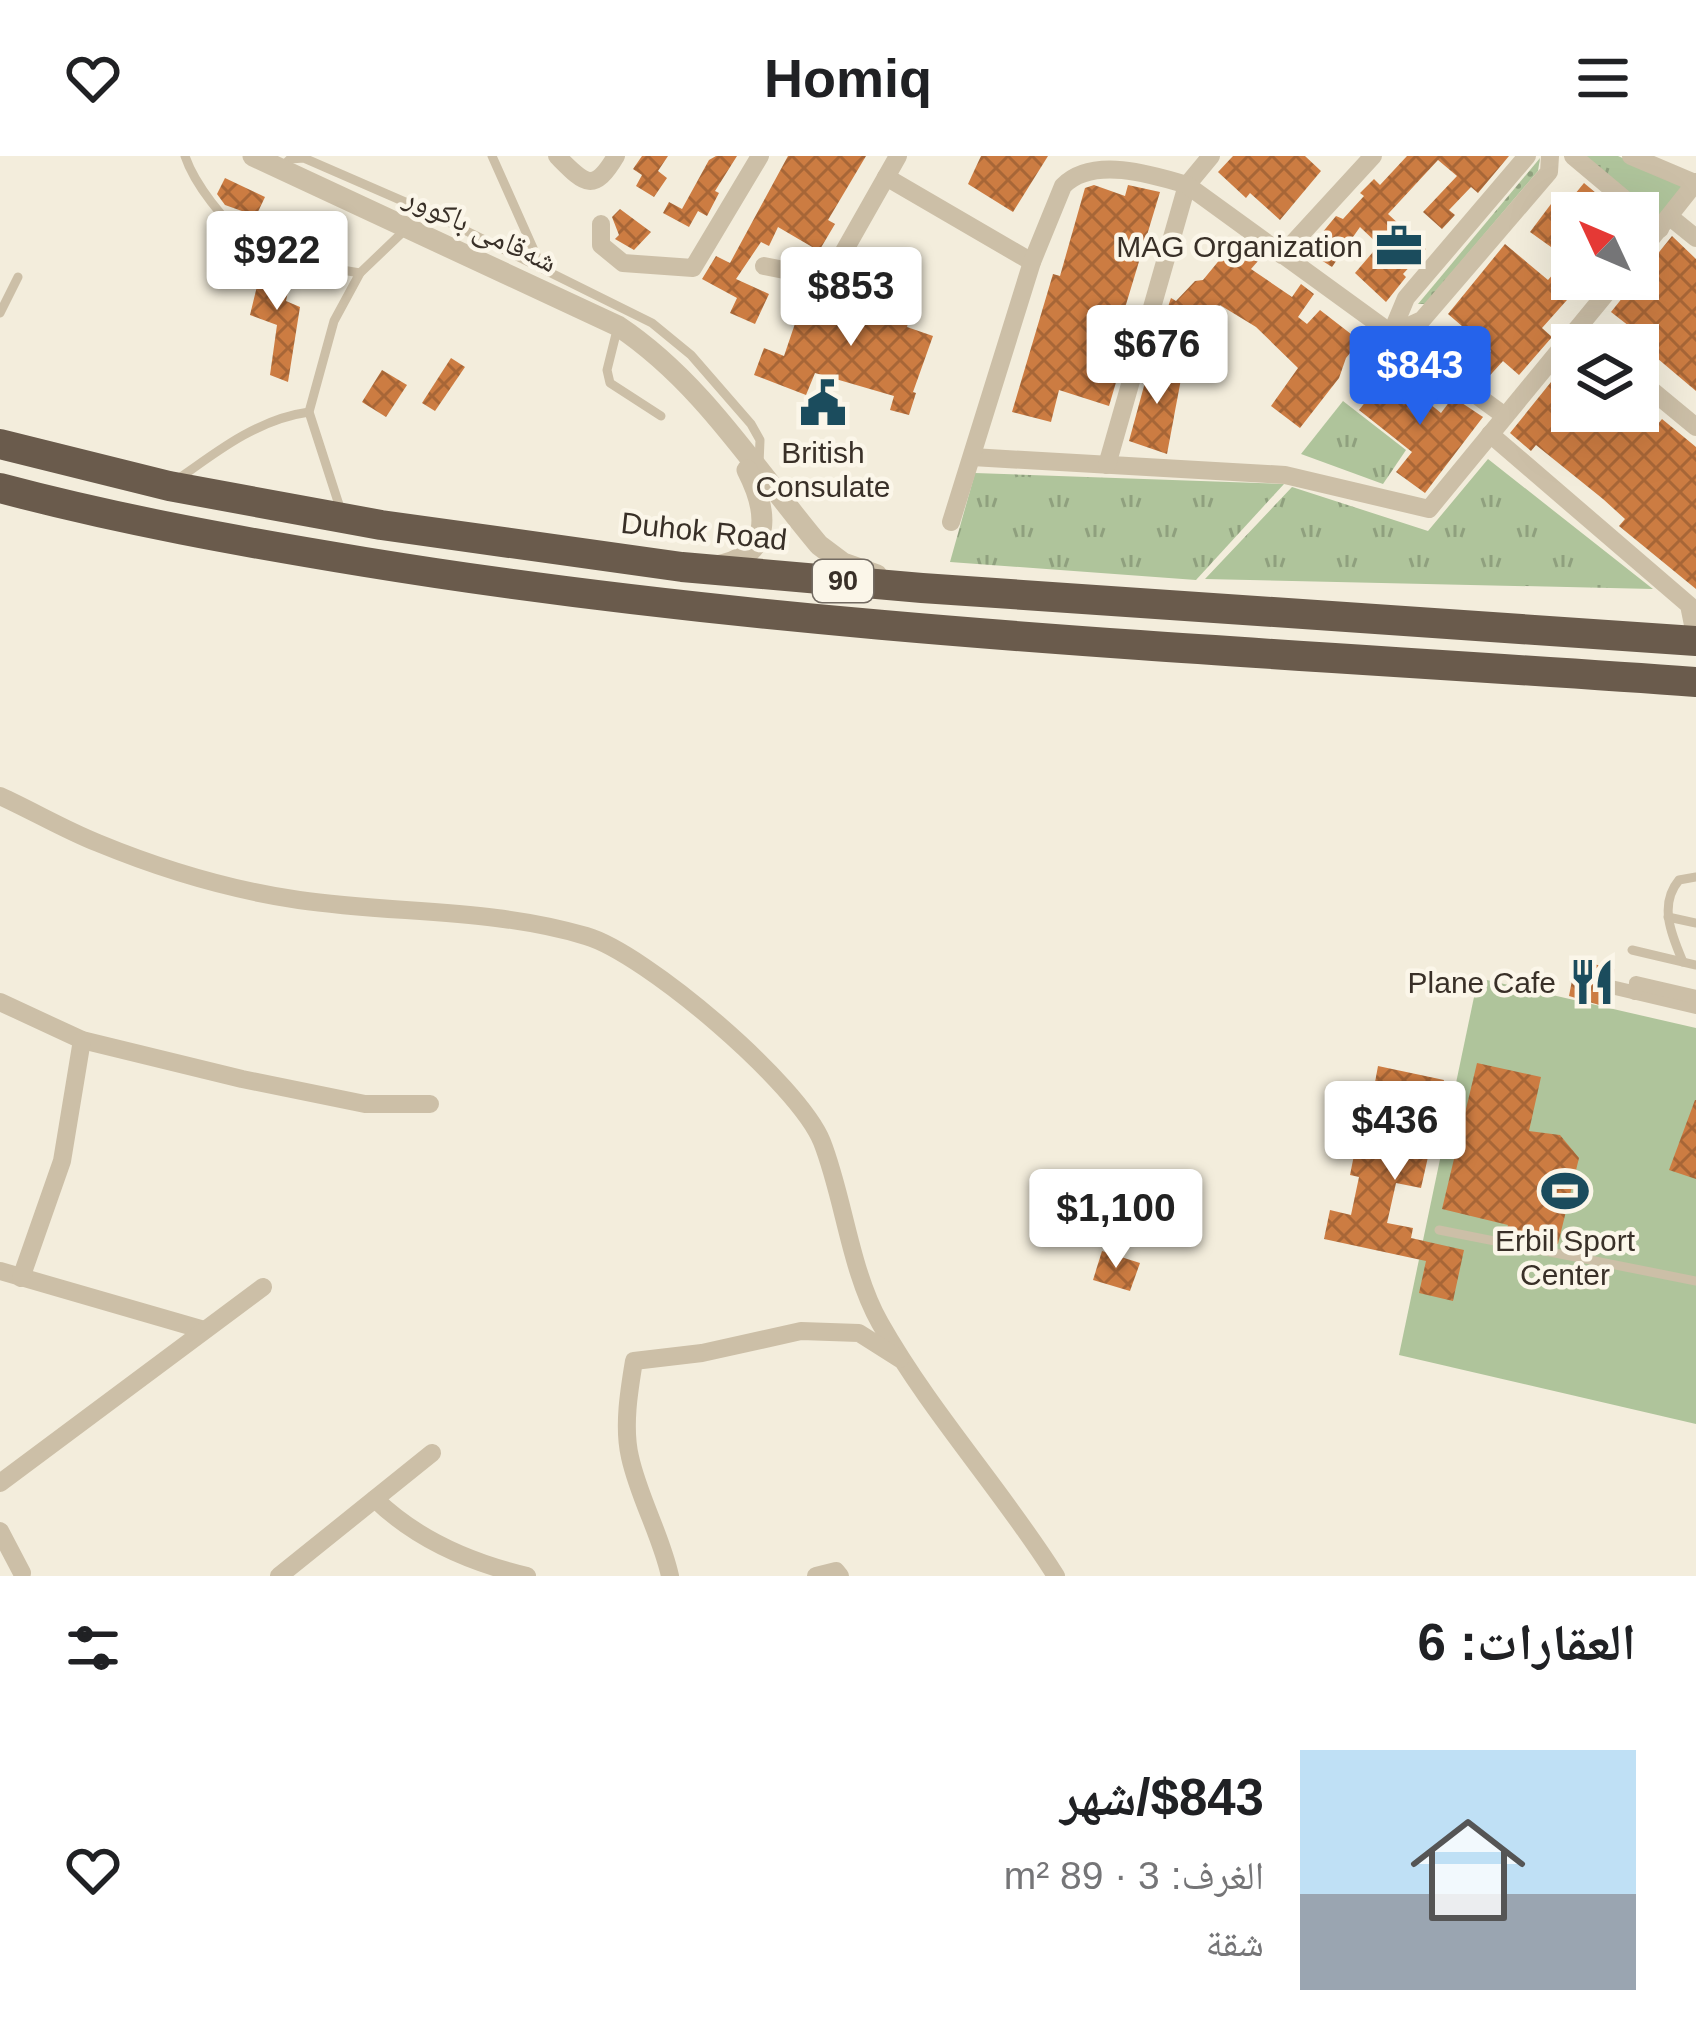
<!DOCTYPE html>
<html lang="ar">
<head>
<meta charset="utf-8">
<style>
	:root { --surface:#fff; --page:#f2f2f2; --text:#202124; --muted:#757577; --accent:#2563eb }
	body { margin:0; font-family:Helvetica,"Noto Naskh Arabic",sans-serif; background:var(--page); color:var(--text); direction:rtl; height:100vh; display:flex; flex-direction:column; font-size:45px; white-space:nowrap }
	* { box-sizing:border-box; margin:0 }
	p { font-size:39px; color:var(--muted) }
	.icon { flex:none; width:66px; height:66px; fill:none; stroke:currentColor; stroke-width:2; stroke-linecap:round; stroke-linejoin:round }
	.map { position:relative; height:1420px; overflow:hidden; direction:ltr }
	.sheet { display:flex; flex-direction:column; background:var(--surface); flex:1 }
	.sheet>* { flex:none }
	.needle { width:78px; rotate:314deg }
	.tools { position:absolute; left:1551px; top:36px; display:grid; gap:24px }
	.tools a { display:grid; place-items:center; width:108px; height:108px; border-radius:0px; background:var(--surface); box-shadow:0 12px 48px #0002; font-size:60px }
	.price { position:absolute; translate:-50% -102px; padding:0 27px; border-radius:12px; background:#fff; color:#222; font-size:39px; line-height:78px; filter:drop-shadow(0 3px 6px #0008) }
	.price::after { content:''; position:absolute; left:50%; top:72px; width:36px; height:27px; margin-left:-18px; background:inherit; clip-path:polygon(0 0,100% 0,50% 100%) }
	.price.active { background:var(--accent); color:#fff }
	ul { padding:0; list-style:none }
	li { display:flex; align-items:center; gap:36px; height:300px; padding:0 60px }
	li span { display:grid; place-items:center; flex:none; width:336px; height:240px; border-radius:0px; color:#555 }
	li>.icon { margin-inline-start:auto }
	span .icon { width:144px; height:144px; fill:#fffc; stroke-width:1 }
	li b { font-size:51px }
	h2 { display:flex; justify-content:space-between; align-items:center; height:144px; padding:0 60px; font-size:51px }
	header { display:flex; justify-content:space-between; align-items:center; height:156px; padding:0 60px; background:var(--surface); font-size:54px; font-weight:700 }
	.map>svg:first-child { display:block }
</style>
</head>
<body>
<header><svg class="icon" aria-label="menu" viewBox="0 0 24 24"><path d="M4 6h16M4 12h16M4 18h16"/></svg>Homiq<svg class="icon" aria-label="heart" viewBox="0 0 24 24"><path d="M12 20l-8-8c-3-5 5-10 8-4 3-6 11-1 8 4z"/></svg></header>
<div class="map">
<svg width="1696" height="1420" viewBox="0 0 1696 1420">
	<defs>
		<pattern id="grass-dots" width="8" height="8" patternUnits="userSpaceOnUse" patternTransform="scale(3)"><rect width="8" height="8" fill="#afc49b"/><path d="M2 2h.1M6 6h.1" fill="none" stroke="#8fa07e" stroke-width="1.8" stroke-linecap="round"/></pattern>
		<pattern id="park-tufts" width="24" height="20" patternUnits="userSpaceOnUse" patternTransform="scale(3)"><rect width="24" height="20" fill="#afc49b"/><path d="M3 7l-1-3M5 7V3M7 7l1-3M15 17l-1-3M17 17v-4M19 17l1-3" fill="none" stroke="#8fa07e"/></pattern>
		<pattern id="building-cross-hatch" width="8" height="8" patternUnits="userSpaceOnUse" patternTransform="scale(3)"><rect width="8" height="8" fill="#cc7c42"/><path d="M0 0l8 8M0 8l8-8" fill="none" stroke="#a76637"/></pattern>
	</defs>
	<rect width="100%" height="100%" fill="#f3eddc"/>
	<path fill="url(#grass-dots)" d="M1540 2 1538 15 1425 148H1418Z"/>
	<g fill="url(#park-tufts)">
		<path d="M1579 0H1618L1687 30 1658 66Z"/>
		<path d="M1343 245 1406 294 1383 328 1301 298Z"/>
		<path d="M1488 303 1653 433 1205 423 1292 331 1428 375Z"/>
		<path d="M975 317 1284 328 1196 424 950 406Z"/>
	</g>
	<path fill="#afc49b" d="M1478 822 1696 872V1268L1399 1199Z"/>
	<g fill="url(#building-cross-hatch)">
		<path d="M642 0H668L658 15 667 22 654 41 636 30 642 19 633 13Z"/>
		<path d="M716 0H737L715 35 719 37 707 60 698 55 689 71 663 57 669 46 682 53 709 4Z"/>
		<path d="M788 0H866L828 64 835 68 819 95 778 71 769 90 761 86 736 123 769 138 755 168 730 157 737 142 702 123 716 100 730 107Z"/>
		<path d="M981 0H1048L1013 56 968 28Z"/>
		<path d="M1233 0H1305L1321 15 1280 64 1250 37 1246 42 1218 16Z"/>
		<path d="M1407 0H1509L1478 37 1471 31 1449 54 1455 59 1442 73 1423 56 1457 20 1438 4 1388 58 1426 93 1403 118 1406 121 1386 146 1355 117 1379 89 1360 71 1332 111 1307 95 1336 60 1343 63 1364 40 1360 37 1374 23 1380 29Z"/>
		<path d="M225 22 265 41 256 60 225 49 217 38Z"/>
		<path d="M1584 27 1603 43 1591 57H1572V106L1530 76 1560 36 1570 44Z"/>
		<path d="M1094 29 1125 40 1128 29 1160 36 1118 175 1130 179 1109 250 1059 234 1051 266 1012 256 1053 118 1060 120 1085 32Z"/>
		<path d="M620 53 651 76 634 94 615 83 619 79 612 61Z"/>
		<path d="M1672 80 1696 103V235L1651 197 1656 191 1611 156Z"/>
		<path d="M1235 85 1258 105 1251 113 1292 141 1301 128 1314 138 1298 161 1307 168 1320 154 1360 185 1346 202 1339 222 1300 272 1271 250 1298 212 1256 171 1220 149 1194 184 1187 181 1176 197 1165 189 1174 176 1161 171 1171 142 1176 145 1195 125 1203 124Z"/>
		<path d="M1505 88 1548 124 1554 117 1575 135 1542 172 1552 181 1519 219 1503 205 1483 227 1471 217 1491 195 1448 158Z"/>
		<path d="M264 102 293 111 286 145 300 151 288 226 270 219 277 169 250 159 258 126 255 125Z"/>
		<path d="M828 136 912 153 907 171 933 180 913 236 916 237 909 259 890 254 894 240 815 217 806 239 754 219 764 192 784 200 804 141 824 147Z"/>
		<path d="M1572 200V255H1628L1652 275 1662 263 1696 291V433L1619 370 1625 363 1603 343 1536 289 1531 295 1510 277Z"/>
		<path d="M451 202 465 211 435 255 422 247Z"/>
		<path d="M1163 203 1178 211 1181 223 1167 298 1129 285 1150 208Z"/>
		<path d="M382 214 407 229 386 261 362 246Z"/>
		<path d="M1390 215 1441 257 1453 241 1483 261 1425 337 1396 316 1412 296 1359 254Z"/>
		<path d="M1576 804 1615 813 1614 820 1604 823 1600 830 1609 842 1606 851 1569 840Z"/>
		<path d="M1477 907 1541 921 1529 975 1560 979 1579 1002 1558 1088 1506 1076 1508 1069 1442 1053Z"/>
		<path d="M1378 910 1444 924 1439 950 1411 944 1402 986 1430 992 1421 1032 1396 1027 1387 1067 1413 1072 1411 1082 1464 1094 1453 1145 1419 1137 1426 1105 1324 1083 1330 1054 1351 1059 1359 1021 1350 1019 1359 974 1369 976 1378 938 1373 937Z"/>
		<path d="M1695 944H1696V1023L1669 1014Z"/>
		<path d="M1102 1095 1140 1107 1130 1135 1093 1124Z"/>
	</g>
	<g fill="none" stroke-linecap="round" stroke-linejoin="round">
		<g stroke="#ccbfa7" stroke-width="9">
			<path d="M185 0C194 27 225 68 249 84 270 99 333 113 360 117"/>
			<path d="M492 0 541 110"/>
			<path d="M282 11 290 3 304 2 428 56 652 167 691 199 751 268 760 284 759 308"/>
			<path d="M0 157 18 121"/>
			<path d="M618 170 607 214 610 227 661 260"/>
			<path d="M177 324C217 295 258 263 309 256"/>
			<path d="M341 355 309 256 334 165 360 117 407 72"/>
			<path d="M1668 761 1696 767"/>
			<path d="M1632 794 1696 809"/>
			<path d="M1683 806C1672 780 1658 749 1679 724L1696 721"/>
			<path d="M1439 1074 1696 1125"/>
		</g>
		<g stroke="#ccbfa7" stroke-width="14">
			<path d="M1611 831 1696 851"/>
			<path d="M1635 837 1636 827 1696 841"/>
		</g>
		<g stroke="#ccbfa7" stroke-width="18">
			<path d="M557 0C584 27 593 39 616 0"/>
			<path d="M1573 0 1660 73"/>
			<path d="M1631 0 1695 27"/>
			<path d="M886 21 1032 106"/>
			<path d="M1670 61 1696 82"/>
			<path d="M601 68V89L623 107 693 112 760 0"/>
			<path d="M1282 99 1373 0"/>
			<path d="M1638 99 1696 26"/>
			<path d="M764 110 885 134"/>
			<path d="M830 120 898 0"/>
			<path d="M1577 173 1596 189"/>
			<path d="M1391 178 1422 164 1549 16 1550 0"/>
			<path d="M1391 178 1406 142 1527 0"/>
			<path d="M1638 223 1696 271"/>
			<path d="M1490 278 1689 449 1696 484"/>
			<path d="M972 301 1285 319 1429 353 1618 123"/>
			<path d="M1107 309 1187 29 1211 0"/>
			<path d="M951 366 1032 106 1063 30C1092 0 1151 18 1187 29L1505 260"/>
			<path d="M0 640C33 655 65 674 98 687 161 713 231 734 299 744 395 758 492 752 586 780 645 797 799 928 822 986 844 1042 850 1114 880 1167 931 1257 1001 1333 1056 1420"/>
			<path d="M0 846 82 884 242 923 365 948H430"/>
			<path d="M0 1115 204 1174"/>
			<path d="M21 1122 62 1005 82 884"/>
			<path d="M0 1327 263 1131"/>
			<path d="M375 1343C416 1383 472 1407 527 1420"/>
			<path d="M0 1375 22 1417"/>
			<path d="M279 1420 432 1297"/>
			<path d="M670 1420C661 1379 639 1342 630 1301 623 1271 629 1235 634 1205L702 1197 801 1175 859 1177 900 1203"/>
			<path d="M816 1420 836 1415 840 1420"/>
		</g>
		<g stroke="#ccbfa7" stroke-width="21">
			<path d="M253 0 618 170C702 226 755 313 819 389L843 407 877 419"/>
			<path d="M716 410C774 400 768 355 747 314"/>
		</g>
		<g stroke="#6a5b4c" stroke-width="30">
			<path d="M0 288 169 330 381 369 682 411 922 432 1696 485"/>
			<path d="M0 332C120 364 243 386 365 406 805 478 1252 494 1696 526"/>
		</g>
	</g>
	<defs>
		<symbol id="office-bare" viewBox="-9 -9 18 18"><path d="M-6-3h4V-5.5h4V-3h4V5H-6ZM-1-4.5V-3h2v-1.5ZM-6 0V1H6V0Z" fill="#1b4c5d" stroke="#fbf6e9" stroke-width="2.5" paint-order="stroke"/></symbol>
		<symbol id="civic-bare" viewBox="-9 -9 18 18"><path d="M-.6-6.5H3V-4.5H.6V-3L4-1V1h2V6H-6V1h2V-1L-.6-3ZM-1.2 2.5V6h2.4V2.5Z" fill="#1b4c5d" stroke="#fbf6e9" stroke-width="2.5" paint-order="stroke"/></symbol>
		<symbol id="restaurant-bare" viewBox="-9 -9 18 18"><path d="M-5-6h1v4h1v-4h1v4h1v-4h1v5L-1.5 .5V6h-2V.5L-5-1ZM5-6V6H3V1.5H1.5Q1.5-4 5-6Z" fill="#1b4c5d" stroke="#fbf6e9" stroke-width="2.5" paint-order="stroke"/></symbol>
		<symbol id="stadium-bare" viewBox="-9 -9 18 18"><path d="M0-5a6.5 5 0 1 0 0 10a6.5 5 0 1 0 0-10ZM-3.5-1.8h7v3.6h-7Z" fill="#1b4c5d" stroke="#fbf6e9" stroke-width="2.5" paint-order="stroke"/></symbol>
	</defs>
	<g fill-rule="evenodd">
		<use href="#office-bare" x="1366" y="57" width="66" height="66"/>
		<use href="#civic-bare" x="790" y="214" width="66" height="66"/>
		<use href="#restaurant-bare" x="1559" y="793" width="66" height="66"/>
		<use href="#stadium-bare" x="1532" y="1002" width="66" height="66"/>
	</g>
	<g text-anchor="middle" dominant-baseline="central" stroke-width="9" stroke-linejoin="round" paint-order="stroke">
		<rect fill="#fbf6e9" stroke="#736b62" stroke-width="3" x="813" y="404" width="60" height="42" rx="9"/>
		<g font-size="27" font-weight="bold" fill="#393028">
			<text x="843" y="425">90</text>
		</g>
		<g font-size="30" fill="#393028" stroke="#fbf6e9">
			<text transform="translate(481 73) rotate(25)">شەقامی باکوور</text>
			<text transform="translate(704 375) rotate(6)">Duhok Road</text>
		</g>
		<g font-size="30" fill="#393028" stroke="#fbf6e9" text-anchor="end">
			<text x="1363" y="90">MAG Organization</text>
			<text x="823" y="296" text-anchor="middle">British<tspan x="823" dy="34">Consulate</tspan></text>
			<text x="1556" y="826">Plane Cafe</text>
			<text x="1565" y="1084" text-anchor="middle">Erbil Sport<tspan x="1565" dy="34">Center</tspan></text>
		</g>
	</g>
</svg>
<div class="tools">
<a><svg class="needle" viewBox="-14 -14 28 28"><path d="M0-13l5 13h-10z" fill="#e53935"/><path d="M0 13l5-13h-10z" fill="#757577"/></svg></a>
<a><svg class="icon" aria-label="layers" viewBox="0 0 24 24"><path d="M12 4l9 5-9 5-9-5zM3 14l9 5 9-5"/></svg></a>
</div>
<b class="price" style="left:277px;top:157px">$922</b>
<b class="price" style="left:851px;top:193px">$853</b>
<b class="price" style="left:1157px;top:251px">$676</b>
<b class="price active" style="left:1420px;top:272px">$843</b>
<b class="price" style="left:1395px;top:1027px">$436</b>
<b class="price" style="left:1116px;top:1115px">$1,100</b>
</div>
<section class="sheet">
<h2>العقارات: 6<svg class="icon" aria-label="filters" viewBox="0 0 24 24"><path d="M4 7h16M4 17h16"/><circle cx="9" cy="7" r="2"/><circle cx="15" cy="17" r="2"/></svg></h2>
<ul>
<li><span style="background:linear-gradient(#bfe0f5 60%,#9aa5b1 0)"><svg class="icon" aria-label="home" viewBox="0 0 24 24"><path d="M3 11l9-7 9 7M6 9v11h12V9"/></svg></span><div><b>$843/شهر</b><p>الغرف: 3 · 89 m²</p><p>شقة</p></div><svg class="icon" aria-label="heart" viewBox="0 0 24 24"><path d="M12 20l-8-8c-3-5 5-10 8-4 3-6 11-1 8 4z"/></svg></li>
</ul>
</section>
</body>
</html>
